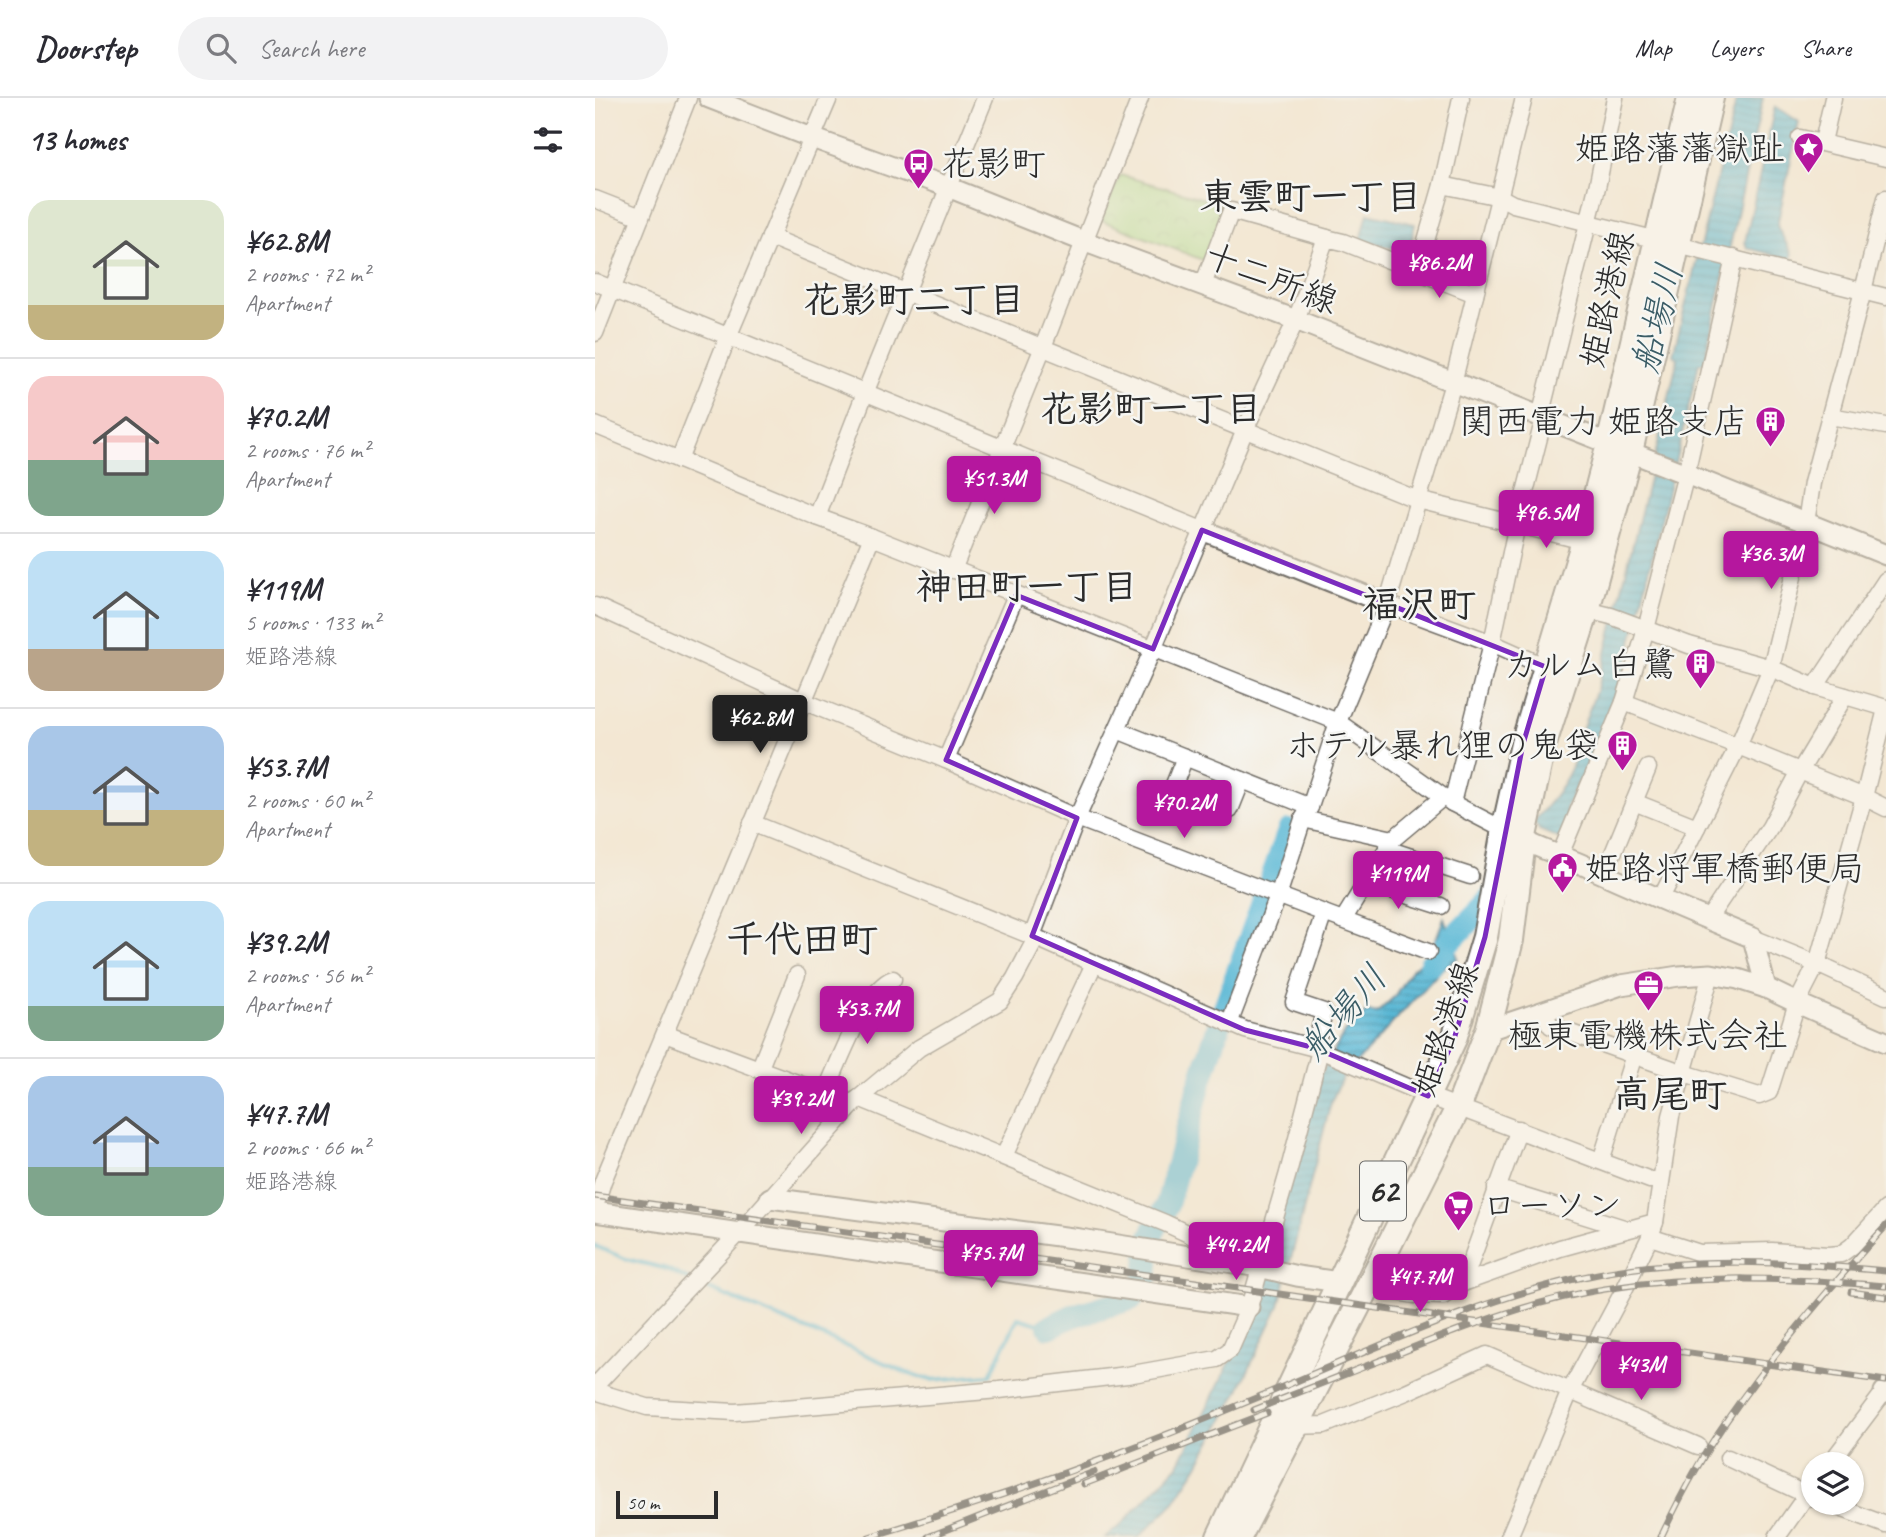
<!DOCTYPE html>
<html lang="en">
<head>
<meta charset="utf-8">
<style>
	:root { --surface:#fff; --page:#f2f2f3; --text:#2b2b33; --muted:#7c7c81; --line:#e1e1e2; --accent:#b5179e }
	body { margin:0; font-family:Caveat,"Klee One",sans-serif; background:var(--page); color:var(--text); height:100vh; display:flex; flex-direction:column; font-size:26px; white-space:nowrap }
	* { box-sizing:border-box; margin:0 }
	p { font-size:23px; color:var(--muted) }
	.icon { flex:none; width:38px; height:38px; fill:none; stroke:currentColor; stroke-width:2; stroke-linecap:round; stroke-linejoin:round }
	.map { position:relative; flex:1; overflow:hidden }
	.sheet { display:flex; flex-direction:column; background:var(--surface); width:595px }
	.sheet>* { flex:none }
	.tools { position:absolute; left:1206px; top:1354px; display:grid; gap:14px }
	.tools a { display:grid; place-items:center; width:63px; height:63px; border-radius:50%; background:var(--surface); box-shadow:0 2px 5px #0004; font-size:35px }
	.scale { position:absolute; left:21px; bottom:18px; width:102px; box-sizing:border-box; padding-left:7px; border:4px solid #2b2b2b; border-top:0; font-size:19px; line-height:24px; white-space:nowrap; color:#2b2b2b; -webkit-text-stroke:5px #f6f6f2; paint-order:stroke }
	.price { position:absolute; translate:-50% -60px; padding:0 16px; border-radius:7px; background:var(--accent); color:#fff; font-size:23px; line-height:46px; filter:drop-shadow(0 2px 4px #0008) }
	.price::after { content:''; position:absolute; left:50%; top:42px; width:21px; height:16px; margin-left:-10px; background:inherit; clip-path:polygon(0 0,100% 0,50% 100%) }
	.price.active { background:#222; color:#fff }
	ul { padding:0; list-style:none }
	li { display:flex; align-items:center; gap:21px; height:175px; padding:0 28px }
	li+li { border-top:2px solid var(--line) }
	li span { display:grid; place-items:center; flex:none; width:196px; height:140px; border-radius:21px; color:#555 }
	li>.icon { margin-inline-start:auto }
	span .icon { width:84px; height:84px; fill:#fffc; stroke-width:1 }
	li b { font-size:30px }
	h2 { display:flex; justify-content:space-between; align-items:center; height:84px; padding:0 28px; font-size:30px }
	header { display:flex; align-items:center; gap:42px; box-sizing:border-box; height:98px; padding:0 35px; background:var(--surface); border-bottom:2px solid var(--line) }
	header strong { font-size:33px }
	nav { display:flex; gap:38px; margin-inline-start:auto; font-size:24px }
	.search { width:490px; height:63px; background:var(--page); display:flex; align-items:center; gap:18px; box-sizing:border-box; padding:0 24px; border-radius:38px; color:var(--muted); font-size:26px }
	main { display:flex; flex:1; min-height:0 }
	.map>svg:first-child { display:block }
</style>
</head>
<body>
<header>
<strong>Doorstep</strong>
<div class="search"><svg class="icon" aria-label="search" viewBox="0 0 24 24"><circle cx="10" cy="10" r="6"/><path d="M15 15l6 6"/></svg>Search here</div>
<nav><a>Map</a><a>Layers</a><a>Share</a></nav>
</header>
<main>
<section class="sheet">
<h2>13 homes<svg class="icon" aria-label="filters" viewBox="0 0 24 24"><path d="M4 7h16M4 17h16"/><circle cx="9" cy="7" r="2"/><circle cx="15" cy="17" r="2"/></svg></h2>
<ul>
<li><span style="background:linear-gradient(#dfe7d0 75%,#c2b280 0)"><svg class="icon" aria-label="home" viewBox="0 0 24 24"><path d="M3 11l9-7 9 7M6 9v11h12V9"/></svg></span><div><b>¥62.8M</b><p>2 rooms · 72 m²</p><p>Apartment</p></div></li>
<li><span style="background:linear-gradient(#f6c9c9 60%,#7fa58c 0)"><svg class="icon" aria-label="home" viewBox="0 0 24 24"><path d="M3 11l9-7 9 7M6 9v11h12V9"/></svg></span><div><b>¥70.2M</b><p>2 rooms · 76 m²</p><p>Apartment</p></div></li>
<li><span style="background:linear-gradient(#bfe0f5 70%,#b9a48a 0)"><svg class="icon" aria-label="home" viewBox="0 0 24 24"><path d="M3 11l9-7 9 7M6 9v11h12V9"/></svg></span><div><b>¥119M</b><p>5 rooms · 133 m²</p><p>姫路港線</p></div></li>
<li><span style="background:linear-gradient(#a9c7e8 60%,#c2b280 0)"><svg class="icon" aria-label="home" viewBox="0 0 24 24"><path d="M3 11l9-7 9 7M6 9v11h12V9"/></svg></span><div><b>¥53.7M</b><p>2 rooms · 60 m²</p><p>Apartment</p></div></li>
<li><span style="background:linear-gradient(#bfe0f5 75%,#7fa58c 0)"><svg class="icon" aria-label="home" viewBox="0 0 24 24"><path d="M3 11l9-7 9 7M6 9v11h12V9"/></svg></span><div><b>¥39.2M</b><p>2 rooms · 56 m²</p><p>Apartment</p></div></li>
<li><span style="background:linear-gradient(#a9c7e8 65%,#7fa58c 0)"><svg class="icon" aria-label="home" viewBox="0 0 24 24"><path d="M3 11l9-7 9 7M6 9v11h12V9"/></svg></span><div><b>¥47.7M</b><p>2 rooms · 66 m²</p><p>姫路港線</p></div></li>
</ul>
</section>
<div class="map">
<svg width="1291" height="1439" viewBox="0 0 1291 1439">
	<defs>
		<pattern id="park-crowns" width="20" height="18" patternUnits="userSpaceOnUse" patternTransform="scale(1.75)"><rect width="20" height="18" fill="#a9dc8b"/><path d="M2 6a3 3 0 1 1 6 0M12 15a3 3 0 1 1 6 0" fill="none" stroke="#92bd78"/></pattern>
		<pattern id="water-rules" width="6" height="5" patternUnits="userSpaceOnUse" patternTransform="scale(1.75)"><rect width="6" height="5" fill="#55b6d4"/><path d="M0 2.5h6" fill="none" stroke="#4794ac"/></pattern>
	</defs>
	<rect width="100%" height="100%" fill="#f6f6f2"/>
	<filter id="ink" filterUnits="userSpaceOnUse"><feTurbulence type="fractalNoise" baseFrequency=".0143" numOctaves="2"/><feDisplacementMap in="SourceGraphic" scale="14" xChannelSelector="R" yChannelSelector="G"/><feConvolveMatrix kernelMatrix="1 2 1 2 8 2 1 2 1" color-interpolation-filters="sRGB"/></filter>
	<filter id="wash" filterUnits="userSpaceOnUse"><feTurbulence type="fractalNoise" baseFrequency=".00686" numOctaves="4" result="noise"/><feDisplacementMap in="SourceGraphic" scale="28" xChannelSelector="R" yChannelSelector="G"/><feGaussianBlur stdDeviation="1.57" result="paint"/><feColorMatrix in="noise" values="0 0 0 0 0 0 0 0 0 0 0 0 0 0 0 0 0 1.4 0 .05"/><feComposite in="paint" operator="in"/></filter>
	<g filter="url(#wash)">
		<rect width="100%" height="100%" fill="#f3e7d3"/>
		<path fill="url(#park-crowns)" stroke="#6a845b" stroke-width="2" d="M525 77 631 107 610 163 505 122Z"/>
		<g fill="url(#water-rules)" stroke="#407080" stroke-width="2">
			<path d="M1142 0H1168L1109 265H1104L1033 560 1003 649 993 663 989 678 982 686 971 710 972 726 968 742 944 732 939 723C956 705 985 667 983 642L1002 591 1064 341 1083 260 1078 257Z"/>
			<path d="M1180 8 1204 24 1182 128 1197 156 1196 161 1152 150 1150 144Z"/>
			<path d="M773 115 820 126 814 154 766 142Z"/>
			<path d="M849 820 863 860 847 871 747 980 736 1004 684 1208 642 1296 602 1369 577 1407 544 1439H510L526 1427 583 1367 638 1258 721 985 749 935 772 913 782 915 799 899 816 872 835 857Z"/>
		</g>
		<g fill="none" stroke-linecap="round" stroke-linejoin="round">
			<g stroke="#55b6d4" stroke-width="4.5">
				<path d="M0 1148 31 1161 72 1171 94 1182"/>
				<path d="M102 1186 249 1247 312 1275 336 1282 395 1277 423 1220 454 1229"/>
			</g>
			<g stroke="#55b6d4" stroke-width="24">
				<path d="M836 866 856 842 904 793"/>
				<path d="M454 1229 477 1218 536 1201 551 1180 554 1142 572 1107 603 992 628 915 694 733"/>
			</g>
		</g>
	</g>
	<g filter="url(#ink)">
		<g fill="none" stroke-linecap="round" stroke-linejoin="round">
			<defs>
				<g id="minor">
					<path d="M1205 40 1291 60"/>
					<path d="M1228 44 1238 0"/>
					<path d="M847 87 905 99 918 106 1291 199"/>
					<path d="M0 101 46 119"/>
					<path d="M175 139 823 402 989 443"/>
					<path d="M822 174 847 87 866 0"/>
					<path d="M0 184 607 432"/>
					<path d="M608 187 636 113 732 140"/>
					<path d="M0 235 93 0"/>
					<path d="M1235 318 1291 328"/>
					<path d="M945 319 1003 85 1020 0"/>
					<path d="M0 327 222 419 277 439 743 624 857 705 909 732"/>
					<path d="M84 362 133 239 234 0"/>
					<path d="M222 419 270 295 390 0"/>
					<path d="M358 472 448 249 545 0"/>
					<path d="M792 506 897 545 951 569"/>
					<path d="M0 508 208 603 351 662 482 720 729 815 833 854"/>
					<path d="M992 512 1016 518 1094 547 1176 570 1220 589 1291 610"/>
					<path d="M1220 589 1291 482"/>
					<path d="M1029 604 1143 648 1269 699 1291 710"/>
					<path d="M522 632 715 709"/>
					<path d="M590 659 578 689 635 712 647 682"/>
					<path d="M351 662 421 497"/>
					<path d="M1039 704 1102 729"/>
					<path d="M857 705 897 545 922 426 949 320"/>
					<path d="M708 721 798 741"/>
					<path d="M157 725 437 838 650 932 720 950 833 998 1055 1082H1066"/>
					<path d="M792 751 875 778"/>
					<path d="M965 757 1029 604 1051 531 1091 376 1139 160"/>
					<path d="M1009 777 1053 670"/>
					<path d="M771 784 846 808"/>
					<path d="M1065 802 1143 648 1176 570 1211 425 1217 385 1268 193 1291 100"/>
					<path d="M1113 821 1175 729 1205 673 1250 598"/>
					<path d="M748 822 798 741 848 699"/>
					<path d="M1158 840 1222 866 1291 898"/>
					<path d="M948 914 956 928 1089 975 1164 998 1174 994 1202 905 1222 866 1269 699 1291 611"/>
					<path d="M634 926 683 798 708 721 715 709 743 624 792 506 858 285 929 0"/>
					<path d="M70 936 256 1005 264 1000 570 1125 651 1163"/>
					<path d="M720 950 729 914 699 904 729 815"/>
					<path d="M164 972 202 877"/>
					<path d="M230 995C243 968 270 890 298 881"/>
					<path d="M409 1058 499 866"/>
					<path d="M1006 1063 1039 957"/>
					<path d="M901 1090 1032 1131"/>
					<path d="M0 1109 8 1083 277 439"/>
					<path d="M1055 1139 1105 1155 1177 1153 1233 1157 1246 1156 1257 1148 1291 1111"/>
					<path d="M868 1185 924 1031"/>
					<path d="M773 1189 819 1197 848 1198 868 1185 965 1150 1060 1124 1076 1018 1116 876"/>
					<path d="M0 1288 144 1135 264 1000 324 950 405 903 420 880 438 846 437 838 482 720 558 551 650 332 701 222 731 140 748 144 880 196"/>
					<path d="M0 1293 52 1309 140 1314 404 1292 532 1277 622 1261 635 1252 654 1209 693 1075 725 952"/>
					<path d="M701 1328 729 1327 811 1294 892 1257 1103 1348"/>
					<path d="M1133 1360 1218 1400"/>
					<path d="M1234 1367 1289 1294"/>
					<path d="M1232 1405 1291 1427"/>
					<path d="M914 1439 975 1293 1029 1192 1055 1139 1060 1124"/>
					<path d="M1182 1439 1218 1388"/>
				</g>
				<g id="tertiary">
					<path d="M114 0 217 40 353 89 488 143 701 222 1091 376 1291 457"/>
					<path d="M607 432 792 506"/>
					<path d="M917 736C938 749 963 756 986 766 1043 792 1100 816 1158 840L1171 890"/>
					<path d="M893 932 1026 887 1084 878 1116 876 1143 881 1171 890 1202 905 1291 944"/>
					<path d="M175 1100 485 1141 664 1169 702 1178 744 1184"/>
					<path d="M0 1114 654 1209"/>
					<path d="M1289 1294 1291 1295"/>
				</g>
				<g id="primary">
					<path d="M624 1439 859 941 890 839 909 732 928 646 989 443 1014 346 1095 0"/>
					<path d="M644 1439 773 1189 864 1008 893 932 916 842 928 743 948 649 992 512 1035 354 1116 0"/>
				</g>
			</defs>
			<use href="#minor" stroke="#716d66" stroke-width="19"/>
			<use href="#tertiary" stroke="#716d66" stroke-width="23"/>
			<use href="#primary" stroke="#716d66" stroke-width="28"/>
			<use href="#minor" stroke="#fff" stroke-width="16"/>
			<use href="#tertiary" stroke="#fff" stroke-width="19"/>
			<use href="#primary" stroke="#fff" stroke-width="24"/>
			<defs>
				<g id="rail">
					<path d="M0 1098 1291 1283"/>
					<path d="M1256 1194 1291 1199"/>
					<path d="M659 1312C710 1292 761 1272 812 1252 877 1226 941 1202 1010 1191 1104 1176 1197 1180 1291 1188"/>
					<path d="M489 1386 672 1315"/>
					<path d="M274 1439C366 1411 458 1381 547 1346 587 1331 627 1314 666 1298 774 1253 888 1198 1003 1176 1099 1158 1195 1164 1291 1173"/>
					<path d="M333 1439 499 1374"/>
					<path d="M1066 1439C1085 1399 1106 1359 1132 1322 1179 1254 1235 1189 1291 1128"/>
				</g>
			</defs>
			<use href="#rail" stroke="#2b2b2b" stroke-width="7"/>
			<use href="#rail" stroke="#f6f6f2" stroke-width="4.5" stroke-dasharray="13" stroke-linecap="butt"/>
		</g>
	</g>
	<path d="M0 0H1291V1439H0ZM607 432 951 569 928 646 890 839 859 941 833 998 720 950 650 932 437 838 482 720 351 662 421 497 558 551Z" fill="#f3e7d3" fill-opacity=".55" fill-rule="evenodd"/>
	<path fill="none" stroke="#7b2cbf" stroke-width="5" stroke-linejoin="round" d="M607 432 951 569 928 646 890 839 859 941 833 998 720 950 650 932 437 838 482 720 351 662 421 497 558 551Z"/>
	<defs>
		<symbol id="sight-pin" viewBox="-11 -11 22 30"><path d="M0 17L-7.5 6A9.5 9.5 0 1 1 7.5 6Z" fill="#b5179e" stroke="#f6f6f2"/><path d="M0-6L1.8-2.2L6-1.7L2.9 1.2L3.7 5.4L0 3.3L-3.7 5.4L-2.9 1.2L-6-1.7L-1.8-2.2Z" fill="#fff"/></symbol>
		<symbol id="bus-pin" viewBox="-11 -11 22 30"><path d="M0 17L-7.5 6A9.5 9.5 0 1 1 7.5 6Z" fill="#b5179e" stroke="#f6f6f2"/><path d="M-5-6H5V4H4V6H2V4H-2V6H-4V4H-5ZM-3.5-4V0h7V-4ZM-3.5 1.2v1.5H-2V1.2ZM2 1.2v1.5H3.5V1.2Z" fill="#fff"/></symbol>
		<symbol id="building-pin" viewBox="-11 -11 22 30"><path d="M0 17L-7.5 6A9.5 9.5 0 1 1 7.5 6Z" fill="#b5179e" stroke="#f6f6f2"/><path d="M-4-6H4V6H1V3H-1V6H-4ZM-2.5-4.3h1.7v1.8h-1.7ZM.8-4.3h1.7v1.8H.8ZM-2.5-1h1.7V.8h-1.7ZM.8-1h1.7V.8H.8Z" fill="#fff"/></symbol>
		<symbol id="civic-pin" viewBox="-11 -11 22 30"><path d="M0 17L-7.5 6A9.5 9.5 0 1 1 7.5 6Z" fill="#b5179e" stroke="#f6f6f2"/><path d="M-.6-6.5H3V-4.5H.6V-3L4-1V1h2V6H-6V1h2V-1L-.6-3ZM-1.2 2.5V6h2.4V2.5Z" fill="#fff"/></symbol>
		<symbol id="office-pin" viewBox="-11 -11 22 30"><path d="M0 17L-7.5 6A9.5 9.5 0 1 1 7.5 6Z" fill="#b5179e" stroke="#f6f6f2"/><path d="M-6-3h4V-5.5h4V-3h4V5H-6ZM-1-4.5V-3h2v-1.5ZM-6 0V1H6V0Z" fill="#fff"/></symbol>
		<symbol id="supermarket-pin" viewBox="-11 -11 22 30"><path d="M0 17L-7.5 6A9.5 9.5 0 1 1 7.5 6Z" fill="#b5179e" stroke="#f6f6f2"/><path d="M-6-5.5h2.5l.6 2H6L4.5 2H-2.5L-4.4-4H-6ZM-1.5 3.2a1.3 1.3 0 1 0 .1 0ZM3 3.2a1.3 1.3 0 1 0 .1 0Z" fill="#fff"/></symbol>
	</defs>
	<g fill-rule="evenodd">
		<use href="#sight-pin" x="1196" y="32" width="35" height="47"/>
		<use href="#bus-pin" x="306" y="48" width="35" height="47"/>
		<use href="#building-pin" x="1158" y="306" width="35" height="47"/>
		<use href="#building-pin" x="1088" y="548" width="35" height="47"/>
		<use href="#building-pin" x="1010" y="630" width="35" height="47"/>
		<use href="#civic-pin" x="950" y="752" width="35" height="47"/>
		<use href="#office-pin" x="1036" y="870" width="35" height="47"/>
		<use href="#supermarket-pin" x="846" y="1090" width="35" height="47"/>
	</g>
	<g text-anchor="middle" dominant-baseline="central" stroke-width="5" stroke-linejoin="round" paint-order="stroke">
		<rect fill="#f6f6f2" stroke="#686867" stroke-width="2" x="765" y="1063.5" width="46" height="59" rx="5"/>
		<g font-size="33" font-weight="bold" fill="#2b2b2b">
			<text x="788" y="1093">62</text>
		</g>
		<g font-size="35" fill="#2b2b2b" stroke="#f6f6f2" text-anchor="end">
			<text x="1190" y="50">姫路藩藩獄趾</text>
			<text x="346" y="65" text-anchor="start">花影町</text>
			<text x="1153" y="323">関西電力 姫路支店</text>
			<text x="1082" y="566">カルム白鷺</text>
			<text x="1004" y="647">ホテル暴れ狸の鬼袋</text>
			<text x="990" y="770" text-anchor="start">姫路将軍橋郵便局</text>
			<text x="1053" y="937" text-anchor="middle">極東電機株式会社</text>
			<text x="887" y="1107" text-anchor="start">ローソン</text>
		</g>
		<g font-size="35" fill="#2b2b2b" stroke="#f6f6f2">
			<text transform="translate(676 180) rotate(21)">十二所線</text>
			<text transform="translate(1012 201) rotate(-77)">姫路港線</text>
			<text transform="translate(850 931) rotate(-71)">姫路港線</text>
		</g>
		<g font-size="37" font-weight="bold" fill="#2b2b2b" stroke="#f6f6f2">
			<text x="716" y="98">東雲町一丁目</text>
			<text x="319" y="201">花影町二丁目</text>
			<text x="556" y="310">花影町一丁目</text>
			<text x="432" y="488">神田町一丁目</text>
		</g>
		<g font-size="37" font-style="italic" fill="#3a5c66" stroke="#f6f6f2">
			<text transform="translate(1062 220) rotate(-76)">船場川</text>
			<text transform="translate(748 914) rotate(-49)">船場川</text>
		</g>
		<g font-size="38" font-weight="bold" fill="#2b2b2b" stroke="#f6f6f2">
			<text x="824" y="506">福沢町</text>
			<text x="207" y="841">千代田町</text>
			<text x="1075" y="996">高尾町</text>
		</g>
	</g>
</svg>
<div class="tools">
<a><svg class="icon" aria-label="layers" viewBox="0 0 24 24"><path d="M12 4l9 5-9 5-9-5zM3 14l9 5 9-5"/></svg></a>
</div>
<div class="scale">50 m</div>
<b class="price" style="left:844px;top:202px">¥86.2M</b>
<b class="price" style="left:399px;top:418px">¥51.3M</b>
<b class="price" style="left:951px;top:452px">¥96.5M</b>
<b class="price" style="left:1176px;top:493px">¥36.3M</b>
<b class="price active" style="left:165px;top:657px">¥62.8M</b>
<b class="price" style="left:589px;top:742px">¥70.2M</b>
<b class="price" style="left:803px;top:813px">¥119M</b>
<b class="price" style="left:272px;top:948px">¥53.7M</b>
<b class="price" style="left:206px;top:1038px">¥39.2M</b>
<b class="price" style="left:641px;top:1184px">¥44.2M</b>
<b class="price" style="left:396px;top:1192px">¥75.7M</b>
<b class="price" style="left:825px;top:1216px">¥47.7M</b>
<b class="price" style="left:1046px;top:1304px">¥43M</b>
</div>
</main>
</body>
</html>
